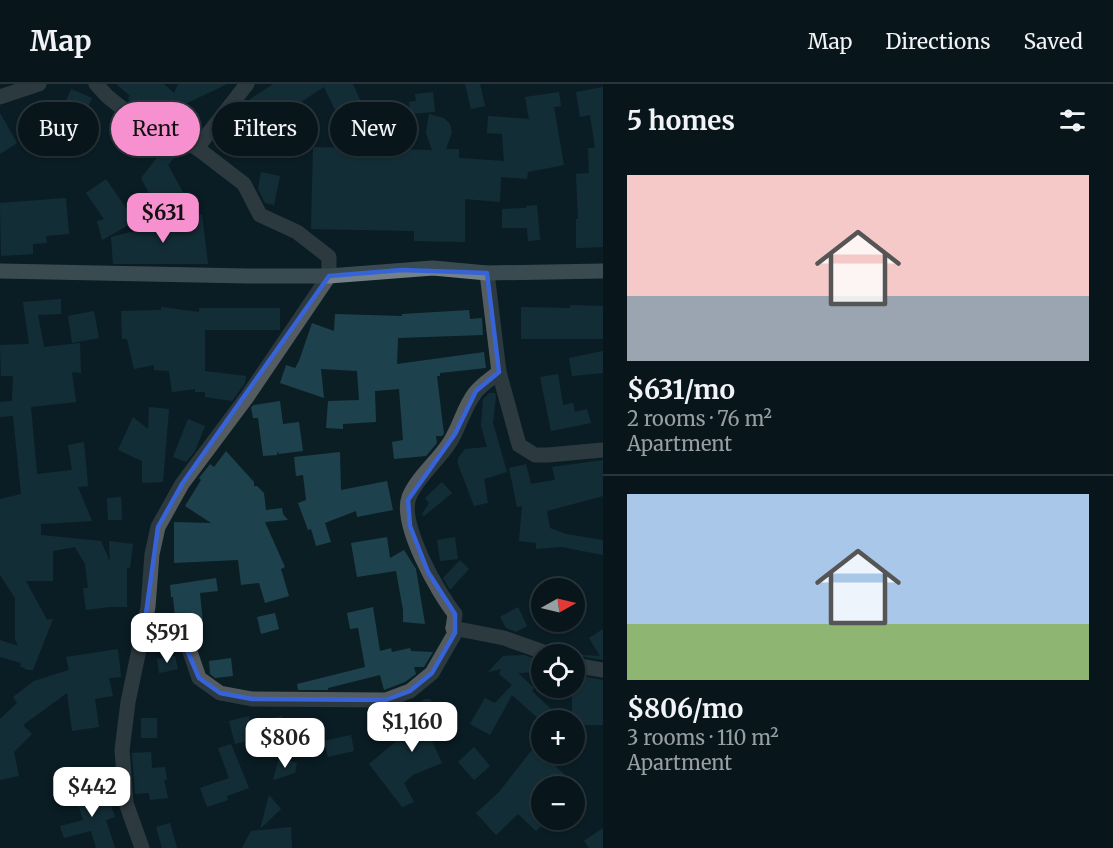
<!DOCTYPE html>
<html lang="en">
<head>
<meta charset="utf-8">
<style>
	:root { --surface:#08161b; --page:#162328; --text:#f1f3f6; --muted:#989fa3; --line:#29353a; --accent:#f690cf }
	body { margin:0; font-family:Merriweather,serif; background:var(--page); color:var(--text); height:100vh; display:flex; flex-direction:column; font-size:22px; white-space:nowrap }
	* { box-sizing:border-box; margin:0 }
	p { font-size:20px; color:var(--muted) }
	.icon { flex:none; width:33px; height:33px; fill:none; stroke:currentColor; stroke-width:2; stroke-linecap:round; stroke-linejoin:round }
	.map { position:relative; flex:1; overflow:hidden }
	.side { display:flex; flex-direction:column; background:var(--surface); width:510px }
	.side>* { flex:none }
	.top-card { position:absolute; left:18px; top:18px; width:495px; height:54px; display:flex; gap:12px }
	.needle { width:39px; rotate:82deg }
	.controls { position:absolute; left:531px; top:494px; display:grid; gap:12px }
	.controls a { display:grid; place-items:center; width:54px; height:54px; border-radius:50%; background:var(--surface); box-shadow:0 2px 4px #0004,0 0 0 2px var(--line); font-size:30px }
	.price { position:absolute; translate:-50% -51px; padding:0 14px; border-radius:12px; background:#fff; color:#222; font-size:20px; line-height:39px; filter:drop-shadow(0 2px 3px #0008) }
	.price::after { content:''; position:absolute; left:50%; top:36px; width:18px; height:14px; margin-left:-9px; background:inherit; clip-path:polygon(0 0,100% 0,50% 100%) }
	.price.active { background:var(--accent); color:#111 }
	ul { padding:0; list-style:none }
	li { display:grid; align-content:center; gap:12px; height:318px; padding:0 24px }
	li+li { border-top:2px solid var(--line) }
	li span { display:grid; place-items:center; height:186px; border-radius:0px; color:#555 }
	li>.icon { margin-inline-start:auto }
	span .icon { width:108px; height:108px; fill:#fffc; stroke-width:1 }
	li b { font-size:26px }
	h2 { display:flex; justify-content:space-between; align-items:center; height:72px; padding:0 24px; font-size:26px }
	.pill { padding:0 21px; border-radius:27px; background:var(--surface); box-shadow:0 2px 4px #0004,0 0 0 2px var(--line); font-size:21px; line-height:54px }
	.pill.active { background:var(--accent); color:#111 }
	header { display:flex; align-items:center; gap:36px; box-sizing:border-box; height:84px; padding:0 30px; background:var(--surface); border-bottom:2px solid var(--line) }
	header strong { font-size:28px }
	nav { display:flex; gap:33px; margin-inline-start:auto; font-size:21px }
	main { display:flex; flex:1; min-height:0 }
	.map>svg:first-child { display:block }
</style>
</head>
<body>
<header>
<strong>Map</strong>
<nav><a>Map</a><a>Directions</a><a>Saved</a></nav>
</header>
<main>
<div class="map">
<svg width="603" height="764" viewBox="0 0 603 764">
	<rect width="100%" height="100%" fill="#0b1e24"/>
	<g fill="#1e424d">
		<path d="M116 0H164L174 9 178 0H227L175 25 195 41 188 49 139 26 130 18 128 14 130 12Z"/>
		<path d="M273 0H353L361 18 337 30 324 3 287 27 293 37 267 52 246 18Z"/>
		<path d="M465 0H480L485 22 471 25Z"/>
		<path d="M603 3V163L576 164V135H578L576 90 589 89 588 64H595L590 31 580 33 576 8Z"/>
		<path d="M71 5 92 14 83 33 63 24Z"/>
		<path d="M433 8 435 28 410 30 409 18 416 17 415 10Z"/>
		<path d="M559 8 561 22 554 23 564 81 528 88 527 95 501 93 500 118 465 115V158L414 157V147L311 145 313 63 432 66 426 49 429 30 444 34 450 40 452 48 446 65H459V74L504 77 502 50 487 49 488 32 529 35 525 13Z"/>
		<path d="M55 23 66 32 56 47 44 38Z"/>
		<path d="M0 29 17 59 0 70Z"/>
		<path d="M119 35 138 47 132 56 114 44Z"/>
		<path d="M167 61 180 67 168 81 184 110 102 156 97 137 104 135 86 109 106 95 128 127 153 117 141 94Z"/>
		<path d="M261 88 280 92 274 121 265 119 258 105Z"/>
		<path d="M66 114 69 150 46 152 47 159 33 160V170L1 172 0 119Z"/>
		<path d="M537 121 540 156 528 157 527 144H502V125L526 124V122Z"/>
		<path d="M202 130 208 180H113L111 153Z"/>
		<path d="M61 215V230L38 231 44 263 80 259 81 289 72 288 76 318 31 323 37 390 72 386 68 361 84 358 88 402 78 403 92 437 41 440V451L101 457 110 478 109 457 133 460 130 484H127V523H109L86 526 83 504H88L85 480 75 463 53 467V497H26L47 536 53 535 33 586H28L20 582 21 579 0 573V556L18 562 15 555V514L0 491V415L21 410 13 332 0 333V318L12 317 13 292H1L0 261 29 260 23 218Z"/>
		<path d="M570 221 603 222V255H521V223L570 224Z"/>
		<path d="M161 223 199 228V224H280V246H205V287L246 292 245 299 232 317 205 313V308H195V305L172 308 169 287 154 286V281L134 285 127 255H122L121 227 161 226Z"/>
		<path d="M469 226 470 235 482 234 483 251 398 254 397 280 484 268 486 284 440 289V292H437L444 350 442 352H436L437 359 426 372 394 375 392 358 403 356 399 305 375 307 376 338 343 340V345L326 344 328 317 359 316 357 287 321 285 324 314 280 299 286 281 295 284 299 277 312 239 334 247 335 230 402 232V230Z"/>
		<path d="M94 227 99 254 72 259 68 232Z"/>
		<path d="M603 267V289L572 292 569 274Z"/>
		<path d="M558 290 563 321 573 319 575 328 587 325 591 339 551 347 540 293Z"/>
		<path d="M489 309H495L496 313 493 339 507 388 484 395 488 419 474 422 458 380V374L465 365 487 363 481 342 483 315Z"/>
		<path d="M280 317 283 340 299 338 303 367 279 370 278 367 277 371 263 372 258 334H253L251 323 254 321Z"/>
		<path d="M149 323 169 325 163 398 142 399V377L118 366 133 333 148 345Z"/>
		<path d="M188 335 205 342 195 367 186 378 173 373Z"/>
		<path d="M226 367 254 398V402H257L264 409 266 426 282 424 283 430 288 436 265 438 285 483 281 485 289 512 265 519 259 499 241 501 238 476 174 479V438L211 439 185 422 201 396 199 394 210 380 214 383Z"/>
		<path d="M340 368 341 406 387 397 393 426 357 433 356 427 325 439 331 458 316 462 311 445 308 446 298 419 306 416 303 391 296 392 294 373Z"/>
		<path d="M603 376V412L547 427 550 444 566 450 603 456V471L562 463 536 465V459L519 457 522 422 517 423 509 384 526 380 531 400 555 396 552 383Z"/>
		<path d="M442 398 452 409 424 432 422 430 429 419 425 414Z"/>
		<path d="M121 413 122 436H108L107 414Z"/>
		<path d="M387 453 390 474 404 466 416 485 425 540 403 538V526L396 487 357 493 351 459Z"/>
		<path d="M455 453 458 475 440 477 437 456Z"/>
		<path d="M460 476 469 485 450 506 443 494Z"/>
		<path d="M216 494 218 507 200 509 203 539 187 541 175 534 173 513H171L170 501Z"/>
		<path d="M373 523 380 567 391 564 392 568 410 564 411 567 433 568 424 583H414L416 590 405 598 384 606 380 591 328 604V606H298L297 600 365 583 358 544 350 545 347 529Z"/>
		<path d="M518 523 527 542 516 548 506 544 500 533Z"/>
		<path d="M275 529 279 545 261 550 257 533Z"/>
		<path d="M603 545V576L581 572V571L600 572 589 554Z"/>
		<path d="M118 565 121 593 109 594 113 612 95 615 99 643 72 647 67 609 23 641 32 650 14 668 19 692 0 696V635L17 619 13 613 34 597 69 586 66 573Z"/>
		<path d="M524 571 538 576 535 578 536 588 518 589 534 604 532 607 553 627 541 637 512 611 490 651 470 640 485 614 495 619 512 601 499 590 501 585 488 588 503 572Z"/>
		<path d="M175 572 178 585 159 589 157 575Z"/>
		<path d="M231 574 233 592 215 594 210 590 209 577Z"/>
		<path d="M580 592 603 596V641H574V636H572V603H574V597H579Z"/>
		<path d="M425 615H430L441 632 445 629 452 639 440 647 441 655 432 657 442 679 413 691 404 699 414 718 402 723 369 680 405 650 407 653 424 637 416 625V621Z"/>
		<path d="M249 632 250 638 282 632 286 650 259 657V654L235 660 229 637Z"/>
		<rect x="141" y="634" width="16" height="20"/>
		<path d="M351 651 354 667 328 673 324 657Z"/>
		<path d="M542 653V669H556L550 677 576 702H542V741L536 747 518 730 496 751 476 729 499 708Z"/>
		<path d="M231 660 249 704 227 712 228 716 207 723 200 704 229 694 218 664Z"/>
		<path d="M474 663 490 682 474 696 458 678Z"/>
		<path d="M151 668 152 684 165 683 167 696H164L168 714 150 716 149 709 135 710 132 669Z"/>
		<path d="M279 674 297 679 295 689 273 696Z"/>
		<path d="M91 698 93 715 107 710 115 733 106 736 115 764H96L91 747 64 754 60 742 83 736 78 720 80 719 78 699Z"/>
		<path d="M269 711 281 725 260 745Z"/>
		<path d="M170 739 177 764H162L156 743Z"/>
		<path d="M291 743 292 764H242L251 747Z"/>
		<path d="M603 744V764H589L584 757Z"/>
	</g>
	<g fill="none" stroke-linecap="round" stroke-linejoin="round">
		<g stroke="#545c60" stroke-width="15">
			<path d="M96 0 107 12 134 34 197 64 244 100 260 131 297 148 329 173V192L247 313 182 400 158 443 152 470 148 523 128 618 122 666 126 719 142 764"/>
			<path d="M0 13 39 0"/>
			<path d="M197 64 247 0"/>
			<path d="M487 189 499 288 519 361 535 371H548L603 366"/>
			<path d="M145 537 165 540 178 545 186 556 199 594 220 609 252 615 386 616 410 607 432 589 455 549 453 544 455 530C438 509 399 440 409 413 418 392 438 377 450 358 460 342 464 323 475 309 481 301 492 294 499 288"/>
			<path d="M453 544 504 554 549 570"/>
			<path d="M574 581 603 586"/>
		</g>
		<path stroke="#748287" stroke-width="15" d="M0 187 247 192H329L433 184 487 189 603 187"/>
	</g>
	<path d="M0 0H603V764H0ZM402 186 487 189 499 288 476 307 455 350 408 416 410 442 428 488 455 530V549L432 589 410 607 386 616 252 615 220 609 199 594 178 545 145 537 158 443 182 400 329 192Z" fill="#0b1e24" fill-opacity=".55" fill-rule="evenodd"/>
	<path fill="none" stroke="#3763d9" stroke-width="4.5" stroke-linejoin="round" d="M402 186 487 189 499 288 476 307 455 350 408 416 410 442 428 488 455 530V549L432 589 410 607 386 616 252 615 220 609 199 594 178 545 145 537 158 443 182 400 329 192Z"/>
</svg>
<div class="controls">
<a><svg class="needle" viewBox="-14 -14 28 28"><path d="M0-13l5 13h-10z" fill="#e53935"/><path d="M0 13l5-13h-10z" fill="#989fa3"/></svg></a>
<a><svg class="icon" aria-label="locate" viewBox="0 0 24 24"><circle cx="12" cy="12" r="6"/><path d="M12 2v4M12 18v4M2 12h4M18 12h4"/></svg></a>
<a>+</a>
<a>−</a>
</div>
<b class="price active" style="left:163px;top:160px">$631</b>
<b class="price" style="left:167px;top:580px">$591</b>
<b class="price" style="left:412px;top:669px">$1,160</b>
<b class="price" style="left:285px;top:685px">$806</b>
<b class="price" style="left:92px;top:734px">$442</b>
<div class="top-card">
<a class="pill">Buy</a>
<a class="pill active">Rent</a>
<a class="pill">Filters</a>
<a class="pill">New</a>
</div>
</div>
<section class="side">
<h2>5 homes<svg class="icon" aria-label="filters" viewBox="0 0 24 24"><path d="M4 7h16M4 17h16"/><circle cx="9" cy="7" r="2"/><circle cx="15" cy="17" r="2"/></svg></h2>
<ul>
<li><span style="background:linear-gradient(#f6c9c9 65%,#9aa5b1 0)"><svg class="icon" aria-label="home" viewBox="0 0 24 24"><path d="M3 11l9-7 9 7M6 9v11h12V9"/></svg></span><div><b>$631/mo</b><p>2 rooms · 76 m²</p><p>Apartment</p></div></li>
<li><span style="background:linear-gradient(#a9c7e8 70%,#8fb573 0)"><svg class="icon" aria-label="home" viewBox="0 0 24 24"><path d="M3 11l9-7 9 7M6 9v11h12V9"/></svg></span><div><b>$806/mo</b><p>3 rooms · 110 m²</p><p>Apartment</p></div></li>
</ul>
</section>
</main>
</body>
</html>
